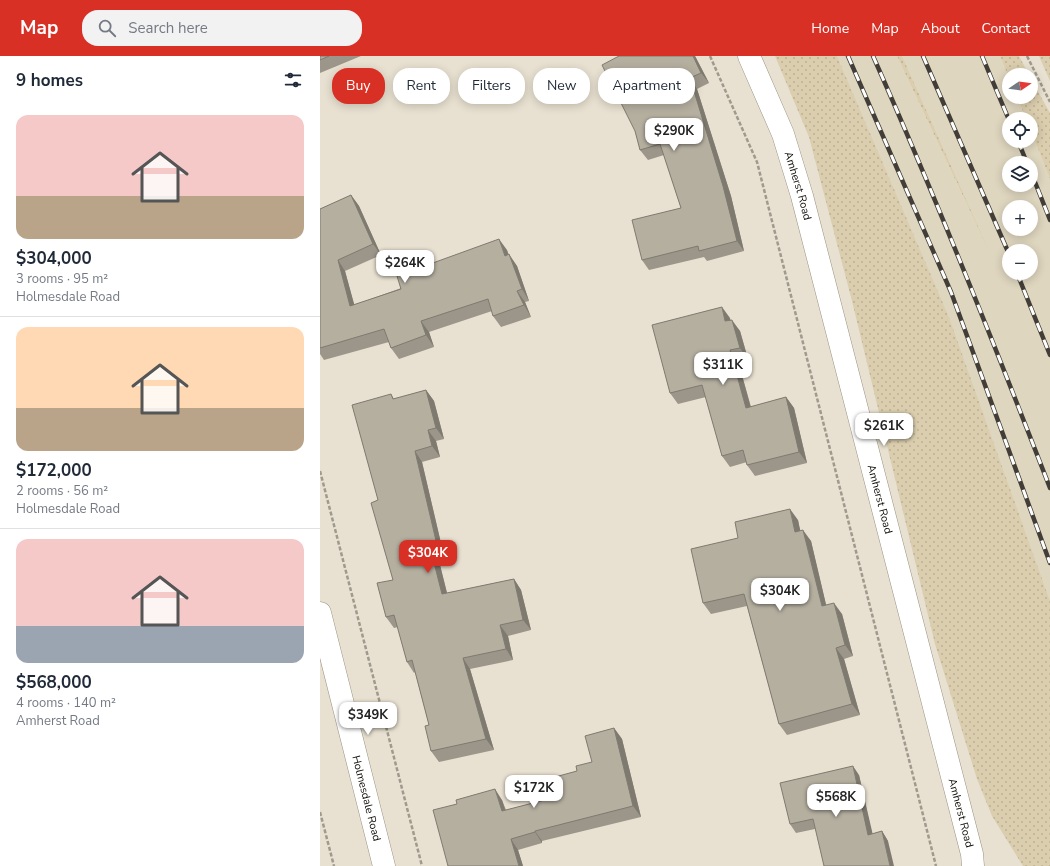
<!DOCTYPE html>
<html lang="en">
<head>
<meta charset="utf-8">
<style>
	:root { --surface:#fff; --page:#f2f2f3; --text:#1f2937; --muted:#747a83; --line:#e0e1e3; --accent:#d93025 }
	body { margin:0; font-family:"Nunito Sans",sans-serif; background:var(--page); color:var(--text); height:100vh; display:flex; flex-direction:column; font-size:15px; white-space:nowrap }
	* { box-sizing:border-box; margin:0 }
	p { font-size:13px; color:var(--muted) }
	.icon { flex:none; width:22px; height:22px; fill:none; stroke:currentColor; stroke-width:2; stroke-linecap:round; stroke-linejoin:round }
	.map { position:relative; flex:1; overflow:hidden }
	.details { display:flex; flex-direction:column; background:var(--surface); width:320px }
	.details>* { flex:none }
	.guide { position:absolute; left:12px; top:12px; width:380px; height:36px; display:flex; gap:8px }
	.needle { width:26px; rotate:77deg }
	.controls { position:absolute; left:682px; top:12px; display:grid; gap:8px }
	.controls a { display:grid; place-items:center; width:36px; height:36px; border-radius:50%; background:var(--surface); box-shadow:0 2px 10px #0003; font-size:20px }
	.price { position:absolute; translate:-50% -34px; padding:0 9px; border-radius:8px; background:#fff; color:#222; font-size:13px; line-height:26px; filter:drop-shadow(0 1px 2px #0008) }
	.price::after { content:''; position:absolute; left:50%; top:24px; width:12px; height:9px; margin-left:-6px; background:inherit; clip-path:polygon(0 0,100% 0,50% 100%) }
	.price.active { background:var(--accent); color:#fff }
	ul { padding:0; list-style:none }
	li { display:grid; align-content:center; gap:8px; height:212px; padding:0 16px }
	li+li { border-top:1px solid var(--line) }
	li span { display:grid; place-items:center; height:124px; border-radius:12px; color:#555 }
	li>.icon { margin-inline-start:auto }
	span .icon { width:72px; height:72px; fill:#fffc; stroke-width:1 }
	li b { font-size:17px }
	h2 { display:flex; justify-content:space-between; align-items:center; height:48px; padding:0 16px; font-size:17px }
	.pill { padding:0 14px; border-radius:16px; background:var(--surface); box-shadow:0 2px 10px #0003; font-size:14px; line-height:36px }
	.pill.active { background:var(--accent); color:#fff }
	header { display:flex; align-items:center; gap:24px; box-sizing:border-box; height:56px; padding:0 20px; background:var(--accent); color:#fff }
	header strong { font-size:19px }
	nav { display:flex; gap:22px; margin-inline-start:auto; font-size:14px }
	.search { width:280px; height:36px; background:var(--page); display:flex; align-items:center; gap:10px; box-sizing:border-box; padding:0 14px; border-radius:16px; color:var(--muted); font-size:15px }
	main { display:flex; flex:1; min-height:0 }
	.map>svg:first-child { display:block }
</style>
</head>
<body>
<header>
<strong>Map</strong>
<div class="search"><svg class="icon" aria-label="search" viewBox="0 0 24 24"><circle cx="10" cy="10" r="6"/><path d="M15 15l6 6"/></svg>Search here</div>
<nav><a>Home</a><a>Map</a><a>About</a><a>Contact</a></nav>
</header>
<main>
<section class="details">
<h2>9 homes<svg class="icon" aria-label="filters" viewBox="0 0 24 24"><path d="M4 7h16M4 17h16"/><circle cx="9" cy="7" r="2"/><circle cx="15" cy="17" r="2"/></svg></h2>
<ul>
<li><span style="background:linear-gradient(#f6c9c9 65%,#b9a48a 0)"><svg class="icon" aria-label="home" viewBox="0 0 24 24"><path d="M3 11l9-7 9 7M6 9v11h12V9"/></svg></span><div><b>$304,000</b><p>3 rooms · 95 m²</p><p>Holmesdale Road</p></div></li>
<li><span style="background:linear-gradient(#ffd9b3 65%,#b9a48a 0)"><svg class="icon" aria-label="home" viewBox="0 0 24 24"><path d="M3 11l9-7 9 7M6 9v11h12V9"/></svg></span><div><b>$172,000</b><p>2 rooms · 56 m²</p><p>Holmesdale Road</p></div></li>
<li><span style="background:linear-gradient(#f6c9c9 70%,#9aa5b1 0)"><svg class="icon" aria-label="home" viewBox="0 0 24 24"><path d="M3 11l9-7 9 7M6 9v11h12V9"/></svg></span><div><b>$568,000</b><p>4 rooms · 140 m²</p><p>Amherst Road</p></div></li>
</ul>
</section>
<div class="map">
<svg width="730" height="810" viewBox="0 0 730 810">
	<defs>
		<pattern id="grass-dots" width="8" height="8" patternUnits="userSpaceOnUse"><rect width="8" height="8" fill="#dbceae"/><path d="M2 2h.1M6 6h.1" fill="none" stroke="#bbb094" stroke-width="1.8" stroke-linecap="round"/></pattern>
	</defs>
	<rect width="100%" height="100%" fill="#e8e1d1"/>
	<path fill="#dfd6bf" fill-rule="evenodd" d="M517 0H577L657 170 582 0H680L689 22V41H697L706 63H689V85H711V75L730 123V545L629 261ZM689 107H711V129H689ZM689 151H711V173H689ZM689 195H711V217H689Z"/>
	<g fill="url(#grass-dots)">
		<path d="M455 0H517L629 261 730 545V810H703L672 760 657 723 615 588 532 245 489 81Z"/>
		<path d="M577 0H582L668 193Z"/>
		<path d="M680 0H699L709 19H689V22Z"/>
		<path d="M719 0H730V25Z"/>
		<path d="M711 23 730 57V123L711 75V63H706L697 41H711Z"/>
	</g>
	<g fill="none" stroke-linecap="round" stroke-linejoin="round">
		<defs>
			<g id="minor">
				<path id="s1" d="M429 0 463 78 482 140 652 798 653 810"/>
				<path id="s2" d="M0 557 64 810"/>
			</g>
		</defs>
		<use href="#minor" stroke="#989283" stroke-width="23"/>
		<g stroke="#9f9a8d" stroke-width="2.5" stroke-dasharray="4 2" stroke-linecap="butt">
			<path d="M390 0 437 106 616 810"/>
			<path d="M707 0 730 46"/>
			<path d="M0 415 102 810"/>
			<path d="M0 756 14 810"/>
		</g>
		<use href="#minor" stroke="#fff" stroke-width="22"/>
		<defs>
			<g id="rail">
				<path d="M528 0 631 236 730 507"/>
				<path d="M553 0C616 142 674 287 730 432"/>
				<path d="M603 0 689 198"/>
				<path d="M662 0 689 64"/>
				<path d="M698 85 707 107"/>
				<path d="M711 116 730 164"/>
				<path d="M697 217 730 299"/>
			</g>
		</defs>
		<use href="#rail" stroke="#423e37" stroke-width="4.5"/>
		<use href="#rail" stroke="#fff" stroke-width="3" stroke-dasharray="9" stroke-linecap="butt"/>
	</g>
	<g fill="#9c968a">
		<path d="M0 0H41L0 17Z"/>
		<path d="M299 0H375L389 27 377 33 411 140 424 195 387 205 384 201 329 214 322 204 361 152 344 99 328 104 320 94Z"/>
		<path d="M31 139 39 150 61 199 25 215 34 249 187 194 188 199 197 210 209 245 205 246 211 261 181 271 173 260 172 255 109 276 114 291 79 303 71 292 69 286 4 304 0 298V153Z"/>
		<path d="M410 262V264L420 275 428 303 418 305 431 351 466 341 474 352 487 407 435 420 427 409V406L410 411 402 400 386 341 358 348 350 337Z"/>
		<path d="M106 334 114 345 124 383 116 385 120 401 102 406 124 500 118 501 127 537 194 523 201 534 211 574 188 580 193 604 150 613 174 694 119 706 111 695 109 669 95 616 94 617 87 606 78 571 74 572 66 561 73 524 58 444 71 338 74 343Z"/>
		<path d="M478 464 480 475 491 485 506 549 522 558 533 600 524 603 540 659 467 679 459 668 427 550 391 558 383 547 418 482Z"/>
		<path d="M294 672 302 683 321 761 222 785V787L198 794 203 810H128L182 744 186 754 240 740 257 715 272 706Z"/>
		<path d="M539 719 552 778 562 775 568 785 495 773 476 777 470 768Z"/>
	</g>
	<g fill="#7f7a70">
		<path d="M373 0H375L389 27 381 17Z"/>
		<path d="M370 22 377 33 411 140 424 195 417 185Z"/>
		<path d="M31 139 39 150 61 199 53 188Z"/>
		<path d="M179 183 187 194 193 211 185 200Z"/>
		<path d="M189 198 197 210 209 245 202 233Z"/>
		<path d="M18 204 25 215 38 262 30 250Z"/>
		<path d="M197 235 205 246 211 261 204 249Z"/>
		<path d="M402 251 410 262 413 276 405 265Z"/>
		<path d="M412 264 420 275 428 303 420 292Z"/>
		<path d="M101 265 109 276 114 291 106 279Z"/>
		<path d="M410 294 418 305 434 363 426 352Z"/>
		<path d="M106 334 114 345 124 383 116 372Z"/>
		<path d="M466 341 474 352 487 407 479 396Z"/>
		<path d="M108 374 116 385 120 401 112 390Z"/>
		<path d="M95 395 102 406 124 500 117 489Z"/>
		<path d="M470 453 478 464 483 487 475 476Z"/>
		<path d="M483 474 491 485 509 561 502 550Z"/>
		<path d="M110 491 118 501 130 549 122 538Z"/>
		<path d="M194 523 201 534 211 574 203 564Z"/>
		<path d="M514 547 522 558 533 600 525 589Z"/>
		<path d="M180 569 188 580 193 604 186 593Z"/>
		<path d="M516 592 524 603 540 659 532 648Z"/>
		<path d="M143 602 150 613 174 694 166 683Z"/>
		<path d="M294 672 302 683 321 761 313 750Z"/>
		<path d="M533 710 539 719 555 788 548 779Z"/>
		<path d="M175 733 182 744 189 766 182 755Z"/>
		<path d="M215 775 222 785V787L215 776Z"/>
		<path d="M562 775 568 785 574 810H570Z"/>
		<path d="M191 783 198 794 203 810H199Z"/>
	</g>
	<g fill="#b5afa0" stroke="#7f7a70">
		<path d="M0 0H9L0 4Z"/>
		<path d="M299 0H373L381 17 370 22 403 130 417 185 379 195 378 190 322 204 312 164 361 152 340 88 320 94 315 75 282 9Z"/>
		<path d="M31 139 53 188 18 204 30 250 81 233 77 220 179 183 185 200 189 198 202 233 197 235 204 249 173 260 168 243 101 265 106 279 71 292 64 273 0 292V153Z"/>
		<path d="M402 251 405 265 412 264 420 292 410 294 426 352 466 341 479 396 427 409 423 394 402 400 382 329 350 337 332 269Z"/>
		<path d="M106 334 116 372 108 374 112 390 95 395 117 489 110 491 122 538 194 523 203 564 180 569 186 593 143 602 166 683 111 695 105 670 109 669 92 604 87 606 74 559 66 561 57 527 73 524 51 447 58 444 32 349 71 338 73 343Z"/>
		<path d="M470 453 475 476 483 474 502 550 514 547 525 589 516 592 532 648 459 668 424 538 383 547 371 493 418 482 415 466Z"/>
		<path d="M294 672 313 750 215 775V776L191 783 199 810H128L113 754 137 748 136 744 175 733 182 755 240 740 235 721 257 715 256 710 272 706 265 680Z"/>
		<path d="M533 710 548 779 562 775 570 810H504L493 763 470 768 460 727Z"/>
	</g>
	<g text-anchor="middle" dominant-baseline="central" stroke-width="3" stroke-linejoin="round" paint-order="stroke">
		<g font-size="11" fill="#0e0c07" stroke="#fff">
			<text stroke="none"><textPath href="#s1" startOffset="139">Amherst Road</textPath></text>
			<text stroke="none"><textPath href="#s1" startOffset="463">Amherst Road</textPath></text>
			<text stroke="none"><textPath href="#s2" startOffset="191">Holmesdale Road</textPath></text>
			<text stroke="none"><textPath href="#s1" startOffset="787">Amherst Road</textPath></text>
		</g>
	</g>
</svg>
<div class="controls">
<a><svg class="needle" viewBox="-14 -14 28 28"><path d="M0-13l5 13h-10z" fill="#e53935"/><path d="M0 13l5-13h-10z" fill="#747a83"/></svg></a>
<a><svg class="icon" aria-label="locate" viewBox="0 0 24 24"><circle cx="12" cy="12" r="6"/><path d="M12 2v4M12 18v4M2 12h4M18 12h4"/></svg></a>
<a><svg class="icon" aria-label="layers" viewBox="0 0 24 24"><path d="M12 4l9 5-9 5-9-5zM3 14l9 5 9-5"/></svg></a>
<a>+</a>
<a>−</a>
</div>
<b class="price" style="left:354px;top:96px">$290K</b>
<b class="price" style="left:85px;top:228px">$264K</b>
<b class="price" style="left:403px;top:330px">$311K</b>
<b class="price" style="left:564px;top:391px">$261K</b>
<b class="price active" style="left:108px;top:518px">$304K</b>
<b class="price" style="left:460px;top:556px">$304K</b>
<b class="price" style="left:48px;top:680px">$349K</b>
<b class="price" style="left:214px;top:753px">$172K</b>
<b class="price" style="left:516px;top:762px">$568K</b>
<div class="guide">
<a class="pill active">Buy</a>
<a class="pill">Rent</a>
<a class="pill">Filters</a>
<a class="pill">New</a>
<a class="pill">Apartment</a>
</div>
</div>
</main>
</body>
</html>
